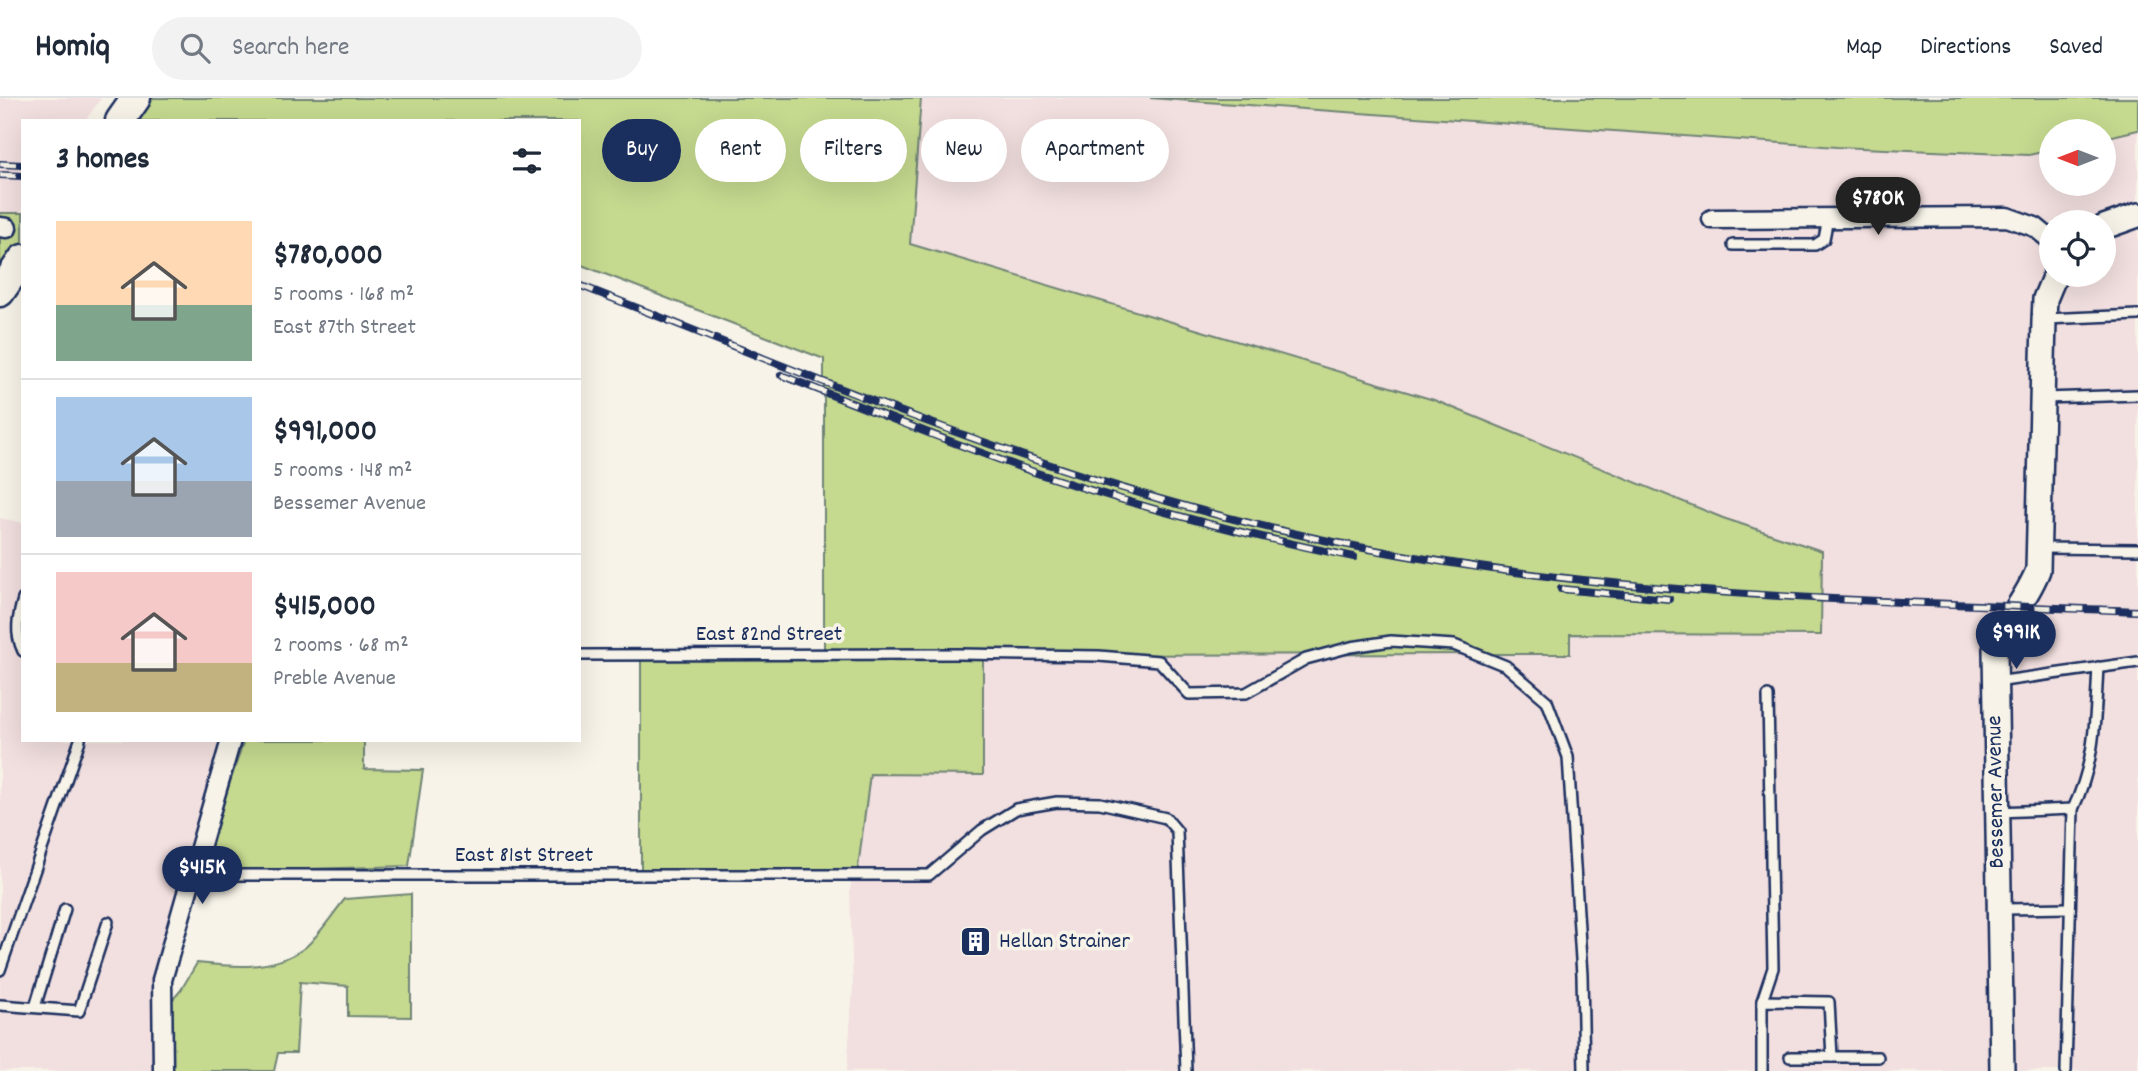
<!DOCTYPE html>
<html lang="en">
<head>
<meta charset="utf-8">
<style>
	:root { --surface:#fff; --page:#f2f2f3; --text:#1f2937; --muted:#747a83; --line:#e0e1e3; --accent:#1b2f5e }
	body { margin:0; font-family:Dekko,sans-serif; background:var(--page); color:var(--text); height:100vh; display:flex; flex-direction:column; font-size:26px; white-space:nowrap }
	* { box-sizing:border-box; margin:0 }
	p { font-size:23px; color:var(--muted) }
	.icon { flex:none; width:38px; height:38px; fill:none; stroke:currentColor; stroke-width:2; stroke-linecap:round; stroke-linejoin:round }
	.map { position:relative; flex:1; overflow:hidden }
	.sheet { position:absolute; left:21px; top:21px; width:560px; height:623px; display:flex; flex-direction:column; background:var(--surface); border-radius:0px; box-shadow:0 7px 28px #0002 }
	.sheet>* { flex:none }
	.banner { position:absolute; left:602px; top:21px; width:665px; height:63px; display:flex; gap:14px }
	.needle { width:46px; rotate:270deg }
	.tools { position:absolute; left:2039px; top:21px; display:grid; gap:14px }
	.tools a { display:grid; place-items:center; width:77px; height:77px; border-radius:50%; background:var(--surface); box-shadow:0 7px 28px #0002; font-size:35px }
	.price { position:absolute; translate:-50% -60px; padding:0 16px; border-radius:24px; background:var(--accent); color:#fff; font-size:23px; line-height:46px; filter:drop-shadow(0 2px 4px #0008) }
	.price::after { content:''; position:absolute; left:50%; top:42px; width:21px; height:16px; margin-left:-10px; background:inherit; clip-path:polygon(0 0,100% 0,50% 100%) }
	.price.current { background:#222; color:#fff }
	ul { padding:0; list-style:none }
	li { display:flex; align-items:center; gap:21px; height:175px; padding:0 35px }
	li+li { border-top:2px solid var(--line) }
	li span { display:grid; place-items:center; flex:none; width:196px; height:140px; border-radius:0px; color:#555 }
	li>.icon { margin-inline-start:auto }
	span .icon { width:84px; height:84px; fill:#fffc; stroke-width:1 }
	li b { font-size:30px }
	h2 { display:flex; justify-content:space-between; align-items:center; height:84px; padding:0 35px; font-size:30px }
	.pill { padding:0 24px; border-radius:32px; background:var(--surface); box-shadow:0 7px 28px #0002; font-size:24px; line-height:63px }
	.pill.current { background:var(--accent); color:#fff }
	header { display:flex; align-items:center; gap:42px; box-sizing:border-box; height:98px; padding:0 35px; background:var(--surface); border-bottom:2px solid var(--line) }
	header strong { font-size:33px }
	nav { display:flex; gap:38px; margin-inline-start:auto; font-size:24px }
	.search { width:490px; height:63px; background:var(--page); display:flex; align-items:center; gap:18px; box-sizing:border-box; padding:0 24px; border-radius:38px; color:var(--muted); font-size:26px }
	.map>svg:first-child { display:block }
</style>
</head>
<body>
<header>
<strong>Homiq</strong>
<div class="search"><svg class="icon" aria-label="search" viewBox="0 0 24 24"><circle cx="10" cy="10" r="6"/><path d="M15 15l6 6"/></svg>Search here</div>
<nav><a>Map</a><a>Directions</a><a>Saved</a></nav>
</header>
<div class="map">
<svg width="2138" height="973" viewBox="0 0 2138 973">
	<rect width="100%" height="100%" fill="#f7f3e8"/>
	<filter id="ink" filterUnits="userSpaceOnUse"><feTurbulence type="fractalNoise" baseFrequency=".0143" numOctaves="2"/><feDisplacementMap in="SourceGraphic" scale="14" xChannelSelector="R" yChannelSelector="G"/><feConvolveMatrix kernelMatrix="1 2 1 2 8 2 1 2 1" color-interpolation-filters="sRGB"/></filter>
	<g filter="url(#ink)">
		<g fill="#f2dfdf" fill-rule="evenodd">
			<path d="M0 0H101L85 23H23V112L20 116H0Z"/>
			<path d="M921 0H1492L2051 36V86H2104V33L2138 28V973H847L853 889 850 792 870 676ZM2051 124H2104V177H2051Z"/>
			<path d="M0 420 23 425V642H231L162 881 163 973H0Z"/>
		</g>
		<g fill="#c5d98f" stroke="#708476" stroke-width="2">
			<path d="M136 0H921L910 146 1434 302 1723 420 1822 453 1821 537 1570 536V556L983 557V677L870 676 857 778H641V557L824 556V261L579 166V23H120Z"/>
			<path d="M1150 0H2138V32L2104 40V33H2051V52L2029 57 1837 49Z"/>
			<path d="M0 115H23V161L0 194Z"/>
			<path d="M244 642H364V671L423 672 409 768 200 774Z"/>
			<path d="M411 796V919L348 918V888L300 884 296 955H278L274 973H163L162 914 181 892 197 865C234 869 271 873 303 851 316 842 334 814 345 801Z"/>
		</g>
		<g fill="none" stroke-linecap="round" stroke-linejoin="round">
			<defs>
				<g id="service">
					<path d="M1733 147H1815L1824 141 1828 120"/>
					<path d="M2045 221 2138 217"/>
					<path d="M2044 300 2138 297"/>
					<path d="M2040 450 2138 451"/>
					<path d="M23 501C18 519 14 535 23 553"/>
					<path d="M579 557 959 556 1099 558 1159 563 1189 596 1246 595 1306 561 1351 549 1391 543 1454 547 1506 568 1547 603 1568 659 1582 877 1584 973"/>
					<path d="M1996 584 2138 564"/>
					<path d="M1998 714 2073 711"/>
					<path d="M192 777H929L982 732 1016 711 1057 704 1100 705 1166 720 1177 733 1186 973"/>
					<path d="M2001 811 2070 810"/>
					<path d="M0 872 80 642"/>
					<path d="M1762 903 1773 870 1768 598"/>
					<path d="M0 907 79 913 108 824"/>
					<path d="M35 909 65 811"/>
					<path d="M1790 959H1878"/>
					<path d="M1762 973V903L1829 904 1832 959"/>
					<path d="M2066 973 2073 711C2096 662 2095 621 2098 569"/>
				</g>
				<g id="minor">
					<path d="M1712 121 2007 119 2035 129 2051 142"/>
					<path d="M0 129 7 130"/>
					<path d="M163 973 162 882 231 642"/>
				</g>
				<g id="tertiary">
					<path d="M2104 129 2138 117"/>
					<path d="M2002 973 1995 552C2005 523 2027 501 2038 472L2044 222 2045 201 2055 177"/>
				</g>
				<g id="primary">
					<path d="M120 23 136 0"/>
					<path d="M0 194 23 161"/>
				</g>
			</defs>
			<use href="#service" stroke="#1b2f5e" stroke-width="14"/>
			<use href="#minor" stroke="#1b2f5e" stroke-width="23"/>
			<use href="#tertiary" stroke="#1b2f5e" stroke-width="28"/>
			<use href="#primary" stroke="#1b2f5e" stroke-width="33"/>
			<use href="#service" stroke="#f7f3e8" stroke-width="9"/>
			<use href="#minor" stroke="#f7f3e8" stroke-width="18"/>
			<use href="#tertiary" stroke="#f7f3e8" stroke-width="23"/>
			<use href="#primary" stroke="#f7f3e8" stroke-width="28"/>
			<defs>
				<g id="rail">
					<path d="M0 66 23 67"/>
					<path d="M0 77 23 78"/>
					<path d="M579 187C809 277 1038 377 1279 432 1561 498 1850 502 2138 513"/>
					<path d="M781 277C867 311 953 346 1040 376 1143 410 1248 438 1354 459"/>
					<path d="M1561 491 1669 501"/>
				</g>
			</defs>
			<use href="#rail" stroke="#1b2f5e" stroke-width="8"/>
			<use href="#rail" stroke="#f7f3e8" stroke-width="5" stroke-dasharray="16" stroke-linecap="butt"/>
		</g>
	</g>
	<defs>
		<symbol id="building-square" viewBox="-11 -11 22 22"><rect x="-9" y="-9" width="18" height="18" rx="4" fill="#1b2f5e" stroke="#f7f3e8"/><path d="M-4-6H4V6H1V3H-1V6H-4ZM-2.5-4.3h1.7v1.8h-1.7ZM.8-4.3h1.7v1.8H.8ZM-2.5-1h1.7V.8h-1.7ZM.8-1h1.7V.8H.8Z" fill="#fff"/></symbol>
	</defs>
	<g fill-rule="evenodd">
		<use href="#building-square" x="958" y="826" width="35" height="35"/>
	</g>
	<g text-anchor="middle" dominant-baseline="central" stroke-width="7" stroke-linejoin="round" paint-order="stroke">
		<g font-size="23" fill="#1b2f5e" stroke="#f7f3e8">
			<text x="769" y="537">East 82nd Street</text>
			<text transform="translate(1997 694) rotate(-91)">Bessemer Avenue</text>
			<text x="524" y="758">East 81st Street</text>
		</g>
		<g font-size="23" fill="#1b2f5e" stroke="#f7f3e8" text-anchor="start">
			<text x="999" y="844">Hellan Strainer</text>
		</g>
	</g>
</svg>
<div class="tools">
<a><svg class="needle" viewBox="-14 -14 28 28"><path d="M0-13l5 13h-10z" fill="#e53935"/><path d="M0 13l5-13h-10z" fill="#747a83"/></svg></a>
<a><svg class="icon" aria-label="locate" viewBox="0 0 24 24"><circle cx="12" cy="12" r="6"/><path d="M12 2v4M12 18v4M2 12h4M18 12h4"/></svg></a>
</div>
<b class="price current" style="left:1878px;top:139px">$780K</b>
<b class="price" style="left:2016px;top:573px">$991K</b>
<b class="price" style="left:202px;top:808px">$415K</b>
<div class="banner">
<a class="pill current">Buy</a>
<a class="pill">Rent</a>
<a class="pill">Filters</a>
<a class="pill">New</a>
<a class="pill">Apartment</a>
</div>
<section class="sheet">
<h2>3 homes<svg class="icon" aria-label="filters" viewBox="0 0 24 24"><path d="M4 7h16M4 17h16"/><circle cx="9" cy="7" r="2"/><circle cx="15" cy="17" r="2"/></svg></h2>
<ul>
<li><span style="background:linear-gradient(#ffd9b3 60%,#7fa58c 0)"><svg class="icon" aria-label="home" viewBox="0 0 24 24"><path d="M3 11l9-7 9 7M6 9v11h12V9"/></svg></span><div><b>$780,000</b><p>5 rooms · 168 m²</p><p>East 87th Street</p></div></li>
<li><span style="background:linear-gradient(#a9c7e8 60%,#9aa5b1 0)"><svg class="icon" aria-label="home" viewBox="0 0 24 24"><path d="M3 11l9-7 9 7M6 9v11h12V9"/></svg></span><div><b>$991,000</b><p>5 rooms · 148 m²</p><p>Bessemer Avenue</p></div></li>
<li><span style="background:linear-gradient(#f6c9c9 65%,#c2b280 0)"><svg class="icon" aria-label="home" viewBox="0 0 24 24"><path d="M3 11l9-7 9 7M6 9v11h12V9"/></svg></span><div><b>$415,000</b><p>2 rooms · 68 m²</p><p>Preble Avenue</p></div></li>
</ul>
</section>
</div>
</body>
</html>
